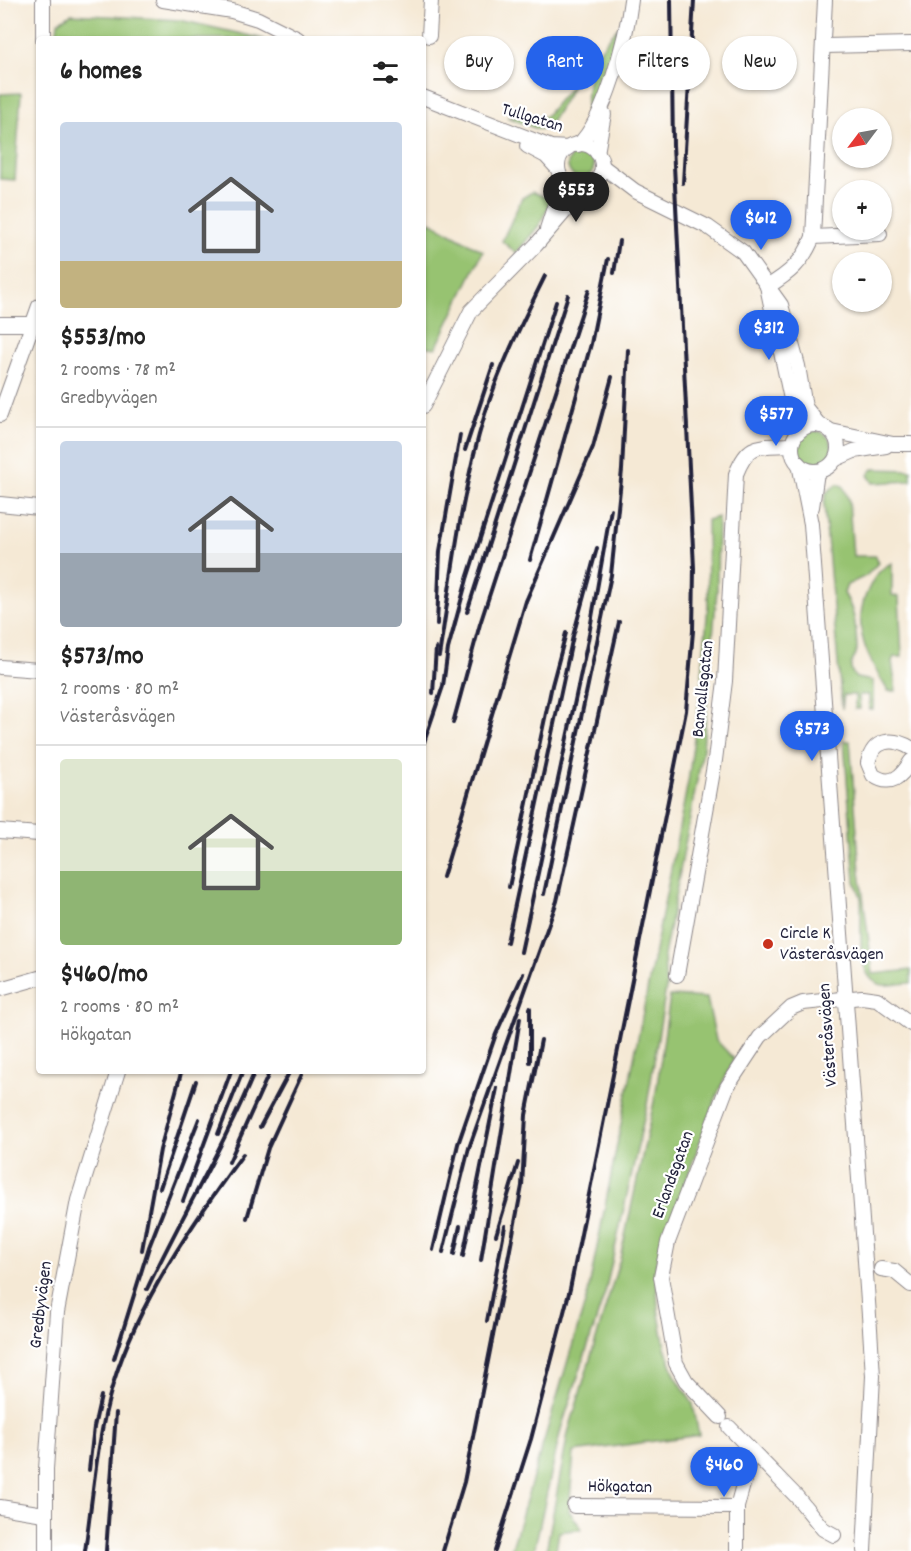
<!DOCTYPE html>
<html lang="en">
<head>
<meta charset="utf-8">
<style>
	:root { --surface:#fff; --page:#f6f6f6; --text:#222; --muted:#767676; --line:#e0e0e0; --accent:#2563eb }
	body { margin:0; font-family:Dekko,sans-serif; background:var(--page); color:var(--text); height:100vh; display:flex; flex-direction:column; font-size:22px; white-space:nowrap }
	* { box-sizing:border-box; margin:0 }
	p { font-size:20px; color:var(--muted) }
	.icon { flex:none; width:33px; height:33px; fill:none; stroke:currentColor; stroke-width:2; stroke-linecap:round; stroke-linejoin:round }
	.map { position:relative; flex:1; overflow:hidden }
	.drawer { position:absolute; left:36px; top:36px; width:390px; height:1038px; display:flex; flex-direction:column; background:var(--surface); border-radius:6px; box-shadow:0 2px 4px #0004 }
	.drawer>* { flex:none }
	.guide { position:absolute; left:444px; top:36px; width:376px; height:54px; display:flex; gap:12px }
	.needle { width:39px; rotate:238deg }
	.controls { position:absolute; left:832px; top:108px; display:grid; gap:12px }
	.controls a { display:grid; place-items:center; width:60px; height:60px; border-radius:50%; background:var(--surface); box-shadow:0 2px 4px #0004; font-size:30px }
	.price { position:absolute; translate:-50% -51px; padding:0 14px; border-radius:21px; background:var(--accent); color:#fff; font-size:20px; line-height:39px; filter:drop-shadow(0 2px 3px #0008) }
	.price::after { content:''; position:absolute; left:50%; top:36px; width:18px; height:14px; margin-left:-9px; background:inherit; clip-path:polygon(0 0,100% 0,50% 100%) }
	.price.current { background:#222; color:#fff }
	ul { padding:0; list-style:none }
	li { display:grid; align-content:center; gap:12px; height:318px; padding:0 24px }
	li+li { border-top:2px solid var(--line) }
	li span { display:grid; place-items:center; height:186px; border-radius:6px; color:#555 }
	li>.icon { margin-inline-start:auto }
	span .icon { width:108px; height:108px; fill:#fffc; stroke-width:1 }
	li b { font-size:26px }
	h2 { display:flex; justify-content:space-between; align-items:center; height:72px; padding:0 24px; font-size:26px }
	.chip { padding:0 21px; border-radius:27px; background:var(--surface); box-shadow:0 2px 4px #0004; font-size:21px; line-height:54px }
	.chip.current { background:var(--accent); color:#fff }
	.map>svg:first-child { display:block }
</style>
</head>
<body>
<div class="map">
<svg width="911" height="1551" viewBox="0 0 911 1551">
	<rect width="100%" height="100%" fill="#fff"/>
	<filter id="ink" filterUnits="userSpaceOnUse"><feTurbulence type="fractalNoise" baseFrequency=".0167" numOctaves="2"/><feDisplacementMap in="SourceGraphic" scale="12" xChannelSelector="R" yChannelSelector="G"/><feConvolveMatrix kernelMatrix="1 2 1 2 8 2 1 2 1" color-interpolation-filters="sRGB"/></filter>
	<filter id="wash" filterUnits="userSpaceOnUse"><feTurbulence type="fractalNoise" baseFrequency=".008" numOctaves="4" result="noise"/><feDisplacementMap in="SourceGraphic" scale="24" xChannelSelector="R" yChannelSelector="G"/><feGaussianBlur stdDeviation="1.35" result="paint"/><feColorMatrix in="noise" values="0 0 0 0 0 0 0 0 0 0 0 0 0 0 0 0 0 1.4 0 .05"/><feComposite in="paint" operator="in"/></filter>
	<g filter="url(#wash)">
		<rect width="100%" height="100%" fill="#f5e9d5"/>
		<g fill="#97c371" stroke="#5c7256" stroke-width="1.5">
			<path d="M71 14 180 20 264 39H56L58 22Z"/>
			<path d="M618 28 617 34 587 121C584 84 590 55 618 28Z"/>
			<path d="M579 76 547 129H537L507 117H545Z"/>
			<path d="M21 93 15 180 0 179V94Z"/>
			<circle cx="581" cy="165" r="13"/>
			<path d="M532 192 552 200 538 227 516 253 502 241 522 198Z"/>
			<path d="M423 218 483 251 436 348 423 346Z"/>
			<circle cx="815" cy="448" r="17"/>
			<path d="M873 469 911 470V481L873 483 868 475Z"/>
			<path d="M837 484 843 486 849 501 853 556H876L878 563 866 576 847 585 844 593C855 612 856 625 857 648 857 661 844 663 856 678L873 681V709H869V695H859L860 709H855V695H844L842 709 824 504 826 493Z"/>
			<path d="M718 517 717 590 703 749 664 956 666 988 647 1105 605 1293 561 1429 534 1551H511L588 1293 688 782 701 688 708 605 707 520Z"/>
			<path d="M892 563V595L899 597 902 657H894L892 661 896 691H888C868 659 850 627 868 590 874 577 879 569 892 563Z"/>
			<path d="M844 741H850L860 872 873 974 911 970V983C902 983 891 986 883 985 852 981 863 918 861 899 860 893 857 887 855 881Z"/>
			<path d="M670 996 707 998 716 1040 734 1059 717 1095 656 1263 658 1309 665 1347 675 1375 693 1404 699 1435 574 1452 569 1511 582 1529 559 1532 556 1551H546L568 1433 620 1259 656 1092Z"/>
		</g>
	</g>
	<g filter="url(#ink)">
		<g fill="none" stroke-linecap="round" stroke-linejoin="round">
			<defs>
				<g id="minor">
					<path d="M43 0V39"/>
					<path d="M163 0 232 11 258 19 298 39"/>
					<path d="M429 36 431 0"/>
					<path d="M825 46 911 44"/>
					<path d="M423 97 551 147 568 148"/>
					<circle cx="580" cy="166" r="22"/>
					<path d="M578 145C605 121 627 35 631 0"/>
					<path d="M527 146 546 156 558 169"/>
					<path d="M597 153 604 114"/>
					<path d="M602 166 635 191 708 227 743 252 781 305 798 366 805 407 820 426"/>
					<path d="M547 229 563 180"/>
					<path d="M813 237 880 234"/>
					<path d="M767 287C790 273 803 262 813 237L825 0"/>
					<path d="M768 291 798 432"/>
					<path d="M0 324H34"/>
					<path d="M423 406 471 311 536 245 585 188"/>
					<path d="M0 415 39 306"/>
					<circle cx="815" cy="448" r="23"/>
					<path d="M831 431 893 444H911"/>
					<path d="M836 459 854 451 886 446"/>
					<path d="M799 464 811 524 870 1329 873 1376 864 1551"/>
					<path d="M0 504 39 508"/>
					<path d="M812 507 817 472"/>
					<path d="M0 667 39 670"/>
					<path d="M911 748C892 737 873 739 868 763L873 775C891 788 902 776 911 761"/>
					<path d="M0 831 39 834"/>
					<path d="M677 975 715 760 725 681 736 474C749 441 759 447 792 445"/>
					<path d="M0 989 39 978"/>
					<path d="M881 1269 894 1271 911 1285"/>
					<path d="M720 1417 686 1381 676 1363 661 1277 668 1242 727 1087 760 1037 791 1008 803 1003 862 997 877 999 911 1024"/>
					<path d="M729 1427 797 1497 823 1529 834 1535"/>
					<path d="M574 1506 737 1507"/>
					<path d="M0 1507 44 1514"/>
					<path d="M46 1551V1469L57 1312 78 1200 118 1071"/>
					<path d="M737 1551V1507L752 1451"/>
				</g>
			</defs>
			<use href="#minor" stroke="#8c8688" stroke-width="16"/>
			<use href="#minor" stroke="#fff" stroke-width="14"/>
			<g stroke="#22223b" stroke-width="4">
				<path d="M683 183 694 0"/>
				<path d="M614 273 619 241"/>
				<path d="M465 450 493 365"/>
				<path d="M530 560 591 344 608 259"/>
				<path d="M467 612 568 295"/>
				<path d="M437 624 440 551 460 435"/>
				<path d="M439 656C452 575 461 492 485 414 500 366 523 321 545 276"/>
				<path d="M433 693 436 648"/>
				<path d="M453 723 480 624 589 290"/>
				<path d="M423 745 443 686 448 649 467 579 556 302"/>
				<path d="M443 877 526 601 593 447 612 377"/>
				<path d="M509 887 552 685 566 633"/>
				<path d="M544 894 611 575 622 470 628 350"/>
				<path d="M507 942 573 636 597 548"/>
				<path d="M521 952 588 640 611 509"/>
				<path d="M530 1008V1062"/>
				<path d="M260 1127 290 1071"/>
				<path d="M218 1134 243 1071"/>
				<path d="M229 1162 270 1071"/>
				<path d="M160 1188 196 1081"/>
				<path d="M183 1201 231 1071"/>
				<path d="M247 1218 268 1148 302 1074"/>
				<path d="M496 1235 518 1163"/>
				<path d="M142 1250 160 1150 181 1073"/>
				<path d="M433 1250 458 1144 496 1034 523 974"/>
				<path d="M443 1252 469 1148 557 901 619 622"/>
				<path d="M454 1254 460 1226"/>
				<path d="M463 1256 497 1088"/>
				<path d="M481 1260 520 1018"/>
				<path d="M147 1289C182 1215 224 1146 255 1071"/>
				<path d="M487 1321 505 1226"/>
				<path d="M114 1359 149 1247 199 1119"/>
				<path d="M89 1470 94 1427 101 1396"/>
				<path d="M85 1551C93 1496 97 1437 113 1384 137 1304 194 1221 243 1154"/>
				<path d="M106 1551 116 1413"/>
				<path d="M443 1551 464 1482 507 1265 522 1186 526 1115 541 1040"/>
				<path d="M495 1551 531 1439 570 1289 686 711 693 631 694 568 673 145 671 0"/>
			</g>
		</g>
	</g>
	<circle fill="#c8321e" stroke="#fff" stroke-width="2" cx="768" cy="944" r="6"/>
	<g text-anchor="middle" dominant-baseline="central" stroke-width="4.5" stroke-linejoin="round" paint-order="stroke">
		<g font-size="18" fill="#22223b" stroke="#fff">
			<text transform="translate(532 119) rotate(17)">Tullgatan</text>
			<text transform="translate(704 689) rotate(-84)">Banvallsgatan</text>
			<text transform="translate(829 1035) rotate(-94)">Västeråsvägen</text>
			<text transform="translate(674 1175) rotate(-70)">Erlandsgatan</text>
			<text transform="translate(42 1305) rotate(-83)">Gredbyvägen</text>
			<text transform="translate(620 1488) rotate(1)">Hökgatan</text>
		</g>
		<g font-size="18" fill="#22223b" stroke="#fff" text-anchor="start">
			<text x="780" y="934">Circle K<tspan x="780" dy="21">Västeråsvägen</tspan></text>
		</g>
	</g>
</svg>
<div class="controls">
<a><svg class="needle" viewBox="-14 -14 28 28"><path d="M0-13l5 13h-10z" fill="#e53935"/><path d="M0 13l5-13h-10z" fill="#767676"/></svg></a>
<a>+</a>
<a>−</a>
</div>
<b class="price current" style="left:576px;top:223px">$553</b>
<b class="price" style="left:761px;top:251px">$612</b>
<b class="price" style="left:769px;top:361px">$312</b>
<b class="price" style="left:776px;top:447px">$577</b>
<b class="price" style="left:812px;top:762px">$573</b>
<b class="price" style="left:724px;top:1498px">$460</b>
<div class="guide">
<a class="chip">Buy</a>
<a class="chip current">Rent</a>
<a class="chip">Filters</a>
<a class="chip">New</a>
</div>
<section class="drawer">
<h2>6 homes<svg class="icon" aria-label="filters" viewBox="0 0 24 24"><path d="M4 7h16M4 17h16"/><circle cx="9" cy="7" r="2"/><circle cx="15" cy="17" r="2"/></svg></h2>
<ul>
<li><span style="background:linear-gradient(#c9d6e8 75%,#c2b280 0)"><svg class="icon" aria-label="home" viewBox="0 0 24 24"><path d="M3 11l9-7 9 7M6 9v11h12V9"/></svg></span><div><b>$553/mo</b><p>2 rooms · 78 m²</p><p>Gredbyvägen</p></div></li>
<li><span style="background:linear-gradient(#c9d6e8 60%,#9aa5b1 0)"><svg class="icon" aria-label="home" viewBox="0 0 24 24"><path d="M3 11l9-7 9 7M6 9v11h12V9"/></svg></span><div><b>$573/mo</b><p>2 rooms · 80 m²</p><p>Västeråsvägen</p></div></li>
<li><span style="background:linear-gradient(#dfe7d0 60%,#8fb573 0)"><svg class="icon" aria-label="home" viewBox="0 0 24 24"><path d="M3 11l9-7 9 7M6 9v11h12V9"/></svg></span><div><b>$460/mo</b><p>2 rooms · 80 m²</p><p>Hökgatan</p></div></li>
</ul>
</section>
</div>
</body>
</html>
